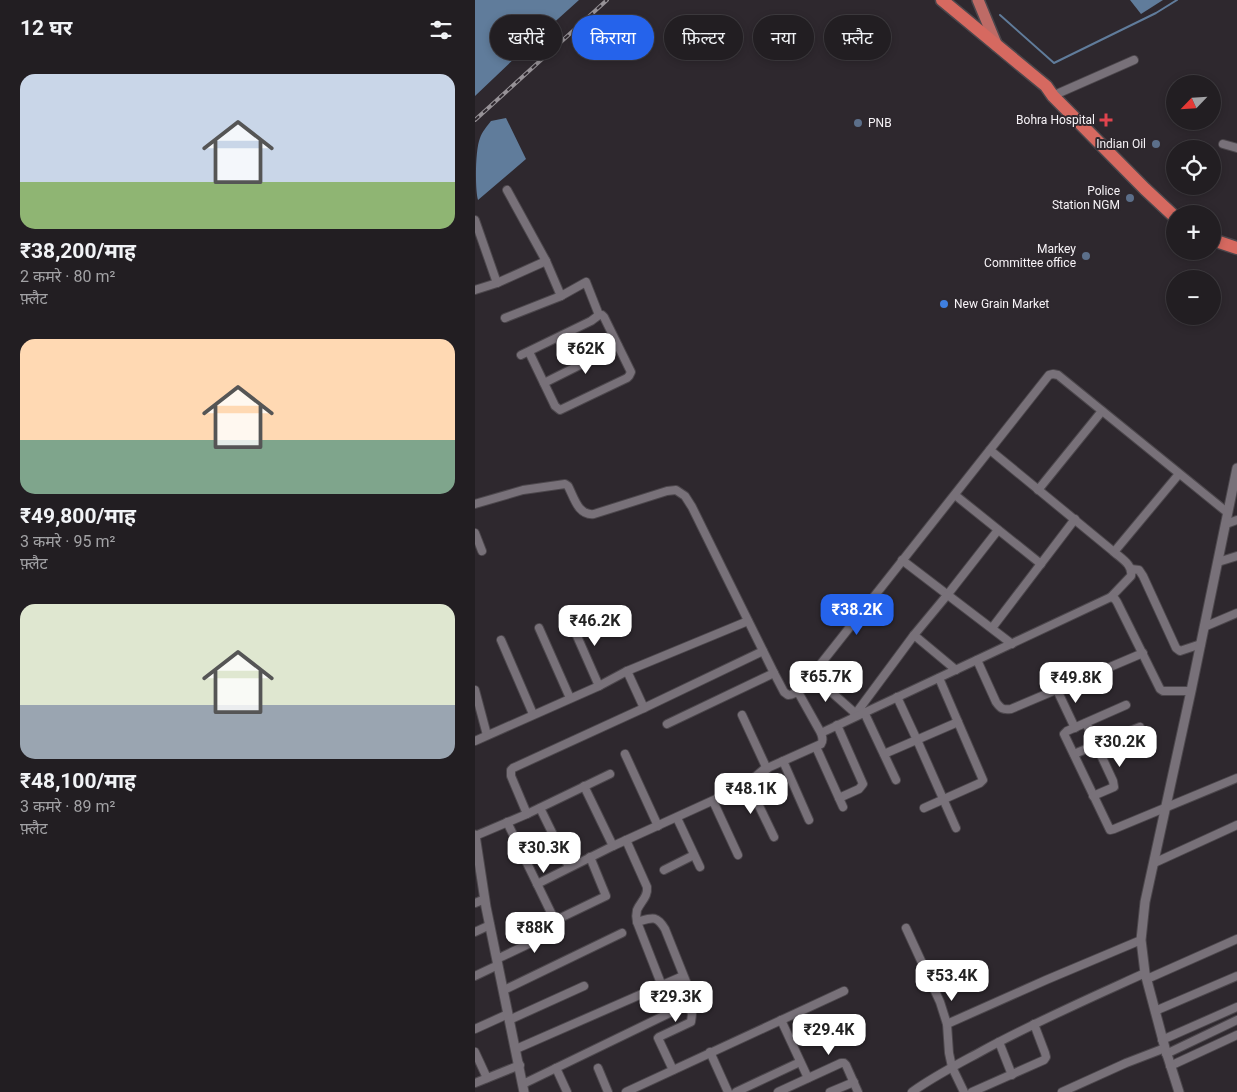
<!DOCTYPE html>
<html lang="hi">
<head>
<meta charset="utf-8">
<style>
	:root { --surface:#221e22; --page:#2e2b2f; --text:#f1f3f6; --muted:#a2a2a5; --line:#3f3c40; --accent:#2563eb }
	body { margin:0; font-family:Roboto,"Noto Sans Devanagari",sans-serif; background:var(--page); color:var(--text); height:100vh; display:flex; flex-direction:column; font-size:19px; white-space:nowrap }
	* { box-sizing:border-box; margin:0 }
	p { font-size:16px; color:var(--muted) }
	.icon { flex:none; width:28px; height:28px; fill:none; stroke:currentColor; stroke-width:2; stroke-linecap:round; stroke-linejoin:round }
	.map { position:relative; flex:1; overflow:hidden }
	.details { display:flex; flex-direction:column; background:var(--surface); width:475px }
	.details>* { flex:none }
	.guide { position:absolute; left:15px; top:15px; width:475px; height:45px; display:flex; gap:10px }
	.needle { width:32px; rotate:245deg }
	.buttons { position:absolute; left:691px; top:75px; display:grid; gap:10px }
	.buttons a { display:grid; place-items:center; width:55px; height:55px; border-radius:50%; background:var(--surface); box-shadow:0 2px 8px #0003,0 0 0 1px var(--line); font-size:25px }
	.price { position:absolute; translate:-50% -42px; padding:0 11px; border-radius:10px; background:#fff; color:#222; font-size:16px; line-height:32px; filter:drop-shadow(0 1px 2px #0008) }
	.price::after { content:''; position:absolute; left:50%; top:30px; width:15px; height:11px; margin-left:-8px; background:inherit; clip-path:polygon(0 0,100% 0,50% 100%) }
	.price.active { background:var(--accent); color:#fff }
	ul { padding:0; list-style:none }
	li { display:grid; align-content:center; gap:10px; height:265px; padding:0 20px }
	li span { display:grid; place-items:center; height:155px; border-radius:15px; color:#555 }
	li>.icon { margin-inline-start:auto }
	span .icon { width:90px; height:90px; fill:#fffc; stroke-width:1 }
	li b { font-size:21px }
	h2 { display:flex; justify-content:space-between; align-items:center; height:60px; padding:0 20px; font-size:21px }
	.pill { padding:0 18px; border-radius:22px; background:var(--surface); box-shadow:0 2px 8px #0003,0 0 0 1px var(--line); font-size:18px; line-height:45px }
	.pill.active { background:var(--accent); color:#fff }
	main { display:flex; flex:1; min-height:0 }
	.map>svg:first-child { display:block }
</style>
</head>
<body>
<main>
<section class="details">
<h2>12 घर<svg class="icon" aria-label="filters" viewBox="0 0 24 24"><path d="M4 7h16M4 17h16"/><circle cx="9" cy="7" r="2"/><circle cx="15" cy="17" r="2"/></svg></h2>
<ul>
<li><span style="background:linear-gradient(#c9d6e8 70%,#8fb573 0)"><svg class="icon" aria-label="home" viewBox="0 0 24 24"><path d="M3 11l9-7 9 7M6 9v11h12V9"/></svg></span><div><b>₹38,200/माह</b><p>2 कमरे · 80 m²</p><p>फ़्लैट</p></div></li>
<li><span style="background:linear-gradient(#ffd9b3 65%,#7fa58c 0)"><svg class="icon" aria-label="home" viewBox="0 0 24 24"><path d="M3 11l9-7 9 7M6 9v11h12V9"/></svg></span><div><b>₹49,800/माह</b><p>3 कमरे · 95 m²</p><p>फ़्लैट</p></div></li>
<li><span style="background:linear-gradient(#dfe7d0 65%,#9aa5b1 0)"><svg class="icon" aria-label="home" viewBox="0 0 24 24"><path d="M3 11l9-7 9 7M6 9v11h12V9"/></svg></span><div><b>₹48,100/माह</b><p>3 कमरे · 89 m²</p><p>फ़्लैट</p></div></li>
</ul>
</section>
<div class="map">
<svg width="762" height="1092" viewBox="0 0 762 1092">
	<rect width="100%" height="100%" fill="#2e282e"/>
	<g fill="#607c9b">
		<path d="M0 0H104L43 55 0 96Z"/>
		<path d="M655 0H688L666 14Z"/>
		<path d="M31 118 51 159 3 200C0 190 0 150 5 138 7 132 12 126 16 121Z"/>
	</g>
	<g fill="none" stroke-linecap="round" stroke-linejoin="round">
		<path stroke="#607c9b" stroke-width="2" d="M525 15 579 63 681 13 702 0"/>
		<defs>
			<g id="minor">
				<path d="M584 93 659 60"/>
				<path d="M748 144 762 148"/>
				<path d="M32 190 71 261 86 296"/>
				<path d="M0 220 22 283"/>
				<path d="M0 290 22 283 71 261"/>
				<path d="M30 318 86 296 111 282 124 315 116 321 46 355"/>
				<path d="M54 352 80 406 85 410 152 378 154 376 156 372 129 317 127 315H124"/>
				<path d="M69 383 143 346"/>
				<path d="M515 450 639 552C647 559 658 565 656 576L636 597"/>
				<path d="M563 490 627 411"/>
				<path d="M480 495 566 564"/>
				<path d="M0 504 48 490 90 484 93 486C99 497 103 516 119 514L192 491 201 490 210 496 217 507 248 570 299 673 309 692 313 695C324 694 330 684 337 675L574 375 578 374 583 375 753 513"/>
				<path d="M751 524 762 520"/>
				<path d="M0 533 7 551"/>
				<path d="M639 552 704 474"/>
				<path d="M427 560 537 644"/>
				<path d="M743 562 762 556"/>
				<path d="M656 569 664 570 668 576 701 648 705 651 726 644"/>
				<path d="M94 618 124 686"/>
				<path d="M729 627 762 613"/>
				<path d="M64 628 95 698"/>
				<path d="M517 628 600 519"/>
				<path d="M439 635 481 670"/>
				<path d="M26 640 58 714"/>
				<path d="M502 660 521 702C526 709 528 710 536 709L668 653"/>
				<path d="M152 671 169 708"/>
				<path d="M337 675 380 713"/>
				<path d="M0 690 12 735"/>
				<path d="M582 690 600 728"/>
				<path d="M422 697 442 740 481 828"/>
				<path d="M651 705 592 731 589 734 635 830 639 829 762 778"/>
				<path d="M389 712 421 780"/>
				<path d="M267 715 292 769"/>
				<path d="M379 716 439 635 473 594 523 530"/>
				<path d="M611 723 638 781 639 787 618 796"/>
				<path d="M192 724 299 673"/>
				<path d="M362 725 388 784 384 789 364 798"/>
				<path d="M346 733 636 597 640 599 642 602 685 689 688 691H716"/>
				<path d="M0 741 124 686 152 671 273 621"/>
				<path d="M341 747 368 807"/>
				<path d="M150 754 183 826"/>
				<path d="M409 754 483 722"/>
				<path d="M599 754 665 727"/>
				<path d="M308 761 334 820"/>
				<path d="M273 783 299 837"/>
				<path d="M109 786 138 846"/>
				<path d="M238 801 263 855"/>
				<path d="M65 808 94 867"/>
				<path d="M449 808 505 783 508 780 464 678"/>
				<path d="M52 814 36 776V770L38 768 169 708 288 651"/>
				<path d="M202 818 225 867"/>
				<path d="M0 836 52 814 135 774"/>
				<path d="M151 840 172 887C173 897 166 901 162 910 161 914 161 918 162 922L187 986"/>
				<path d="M679 863 762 825"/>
				<path d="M189 870 219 855"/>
				<path d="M62 884 138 846 263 789 273 783 288 770 346 744C349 740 347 737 346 733L323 692"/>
				<path d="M0 903 10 899"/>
				<path d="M79 921 131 896 115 857"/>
				<path d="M431 928 465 1002 472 1024 474 1053 477 1067 489 1092"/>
				<path d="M0 932 15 925"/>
				<path d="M22 959 81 931 83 927 32 822"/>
				<path d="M0 976 23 965"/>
				<path d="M672 979 762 939"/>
				<path d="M29 990 147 933"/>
				<path d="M680 1011 762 976"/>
				<path d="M34 1020 109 986"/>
				<path d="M306 1020 333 1078"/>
				<path d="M472 1024 571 980 666 940"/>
				<path d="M0 1029 33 1014"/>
				<path d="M687 1040 762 1007"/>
				<path d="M524 1042 537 1075"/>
				<path d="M41 1049 208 976"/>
				<path d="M0 1052 12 1078"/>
				<path d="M235 1052 253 1092"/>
				<path d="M691 1054 762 1020"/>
				<path d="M695 1066 762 1035"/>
				<path d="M81 1068 92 1092"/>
				<path d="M123 1068 133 1092"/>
				<path d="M198 1070 183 1038 184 1037 216 1022 217 1014 213 1003"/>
				<path d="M0 1083 45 1065"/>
				<path d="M48 1084 207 1007C215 1002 215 998 214 989L190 929C181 914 176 918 162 922"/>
				<path d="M151 1092 369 991"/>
				<path d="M261 1092 325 1062"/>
				<path d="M303 1092 366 1063H369L371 1065 383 1092"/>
				<path d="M355 1092 379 1082"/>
				<path d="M437 1092C459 1076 483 1064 507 1051 560 1022 615 998 670 973"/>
				<path d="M497 1092 569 1060 571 1057 570 1053 559 1024"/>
				<path d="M587 1092 651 1063 690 1048"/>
			</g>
			<g id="tertiary">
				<path d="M0 835 11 907 49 1092"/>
				<path d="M704 1092 690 1048 670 973 666 940 670 902 716 691 762 468"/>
			</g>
			<path id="primary" d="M503 0 522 46"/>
			<g id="trunk">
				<path d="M467 0 571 86 578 96 670 189 700 217"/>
				<path d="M738 240 762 248"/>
			</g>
		</defs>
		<use href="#minor" stroke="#4c474c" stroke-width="10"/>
		<use href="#tertiary" stroke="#4c474c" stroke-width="11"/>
		<use href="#primary" stroke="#4c474c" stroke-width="14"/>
		<use href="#trunk" stroke="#4c474c" stroke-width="15"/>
		<use href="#minor" stroke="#787179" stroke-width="8"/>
		<use href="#tertiary" stroke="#787179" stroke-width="9"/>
		<use href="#primary" stroke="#be6b66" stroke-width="11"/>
		<use href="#trunk" stroke="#d66960" stroke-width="12"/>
		<defs>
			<path id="rail" d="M0 120 132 0"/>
		</defs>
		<use href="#rail" stroke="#979297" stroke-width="4"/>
		<use href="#rail" stroke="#2e282e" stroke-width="2" stroke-dasharray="5.5" stroke-linecap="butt"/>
	</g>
	<path fill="#e0444e" stroke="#2e282e" stroke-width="2" d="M628.5 112.5h5v5h5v5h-5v5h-5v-5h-5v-5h5z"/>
	<g fill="#5c6f8a" stroke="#2e282e" stroke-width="2">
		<circle cx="383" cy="123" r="5"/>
		<circle cx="681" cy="144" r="5"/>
		<circle cx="655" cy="198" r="5"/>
		<circle cx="611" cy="256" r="5"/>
	</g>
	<circle fill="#3f7fe0" stroke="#2e282e" stroke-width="2" cx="469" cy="304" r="5"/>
	<g text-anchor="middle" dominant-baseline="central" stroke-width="4" stroke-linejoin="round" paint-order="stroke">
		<g font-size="12" fill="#f6f2f6" stroke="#2e282e" text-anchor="end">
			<text x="620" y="120">Bohra Hospital</text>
			<text x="393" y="123" text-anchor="start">PNB</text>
			<text x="671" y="144">Indian Oil</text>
			<text x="645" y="191">Police<tspan x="645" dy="14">Station NGM</tspan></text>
			<text x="601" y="249">Markey<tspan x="601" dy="14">Committee office</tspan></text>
			<text x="479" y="304" text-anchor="start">New Grain Market</text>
		</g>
	</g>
</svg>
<div class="buttons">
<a><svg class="needle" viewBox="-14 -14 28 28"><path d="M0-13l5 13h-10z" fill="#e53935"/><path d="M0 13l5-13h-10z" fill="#a2a2a5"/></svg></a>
<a><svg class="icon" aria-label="locate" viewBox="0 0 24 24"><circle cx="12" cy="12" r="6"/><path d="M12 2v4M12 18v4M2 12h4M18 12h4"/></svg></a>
<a>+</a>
<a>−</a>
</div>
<b class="price" style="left:111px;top:375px">₹62K</b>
<b class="price active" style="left:382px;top:636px">₹38.2K</b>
<b class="price" style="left:120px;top:647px">₹46.2K</b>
<b class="price" style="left:351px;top:703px">₹65.7K</b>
<b class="price" style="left:601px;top:704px">₹49.8K</b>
<b class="price" style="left:645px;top:768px">₹30.2K</b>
<b class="price" style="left:276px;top:815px">₹48.1K</b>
<b class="price" style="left:69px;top:874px">₹30.3K</b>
<b class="price" style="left:60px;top:954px">₹88K</b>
<b class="price" style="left:477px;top:1002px">₹53.4K</b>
<b class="price" style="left:201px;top:1023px">₹29.3K</b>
<b class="price" style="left:354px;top:1056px">₹29.4K</b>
<div class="guide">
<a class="pill">खरीदें</a>
<a class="pill active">किराया</a>
<a class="pill">फ़िल्टर</a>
<a class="pill">नया</a>
<a class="pill">फ़्लैट</a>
</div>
</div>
</main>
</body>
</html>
